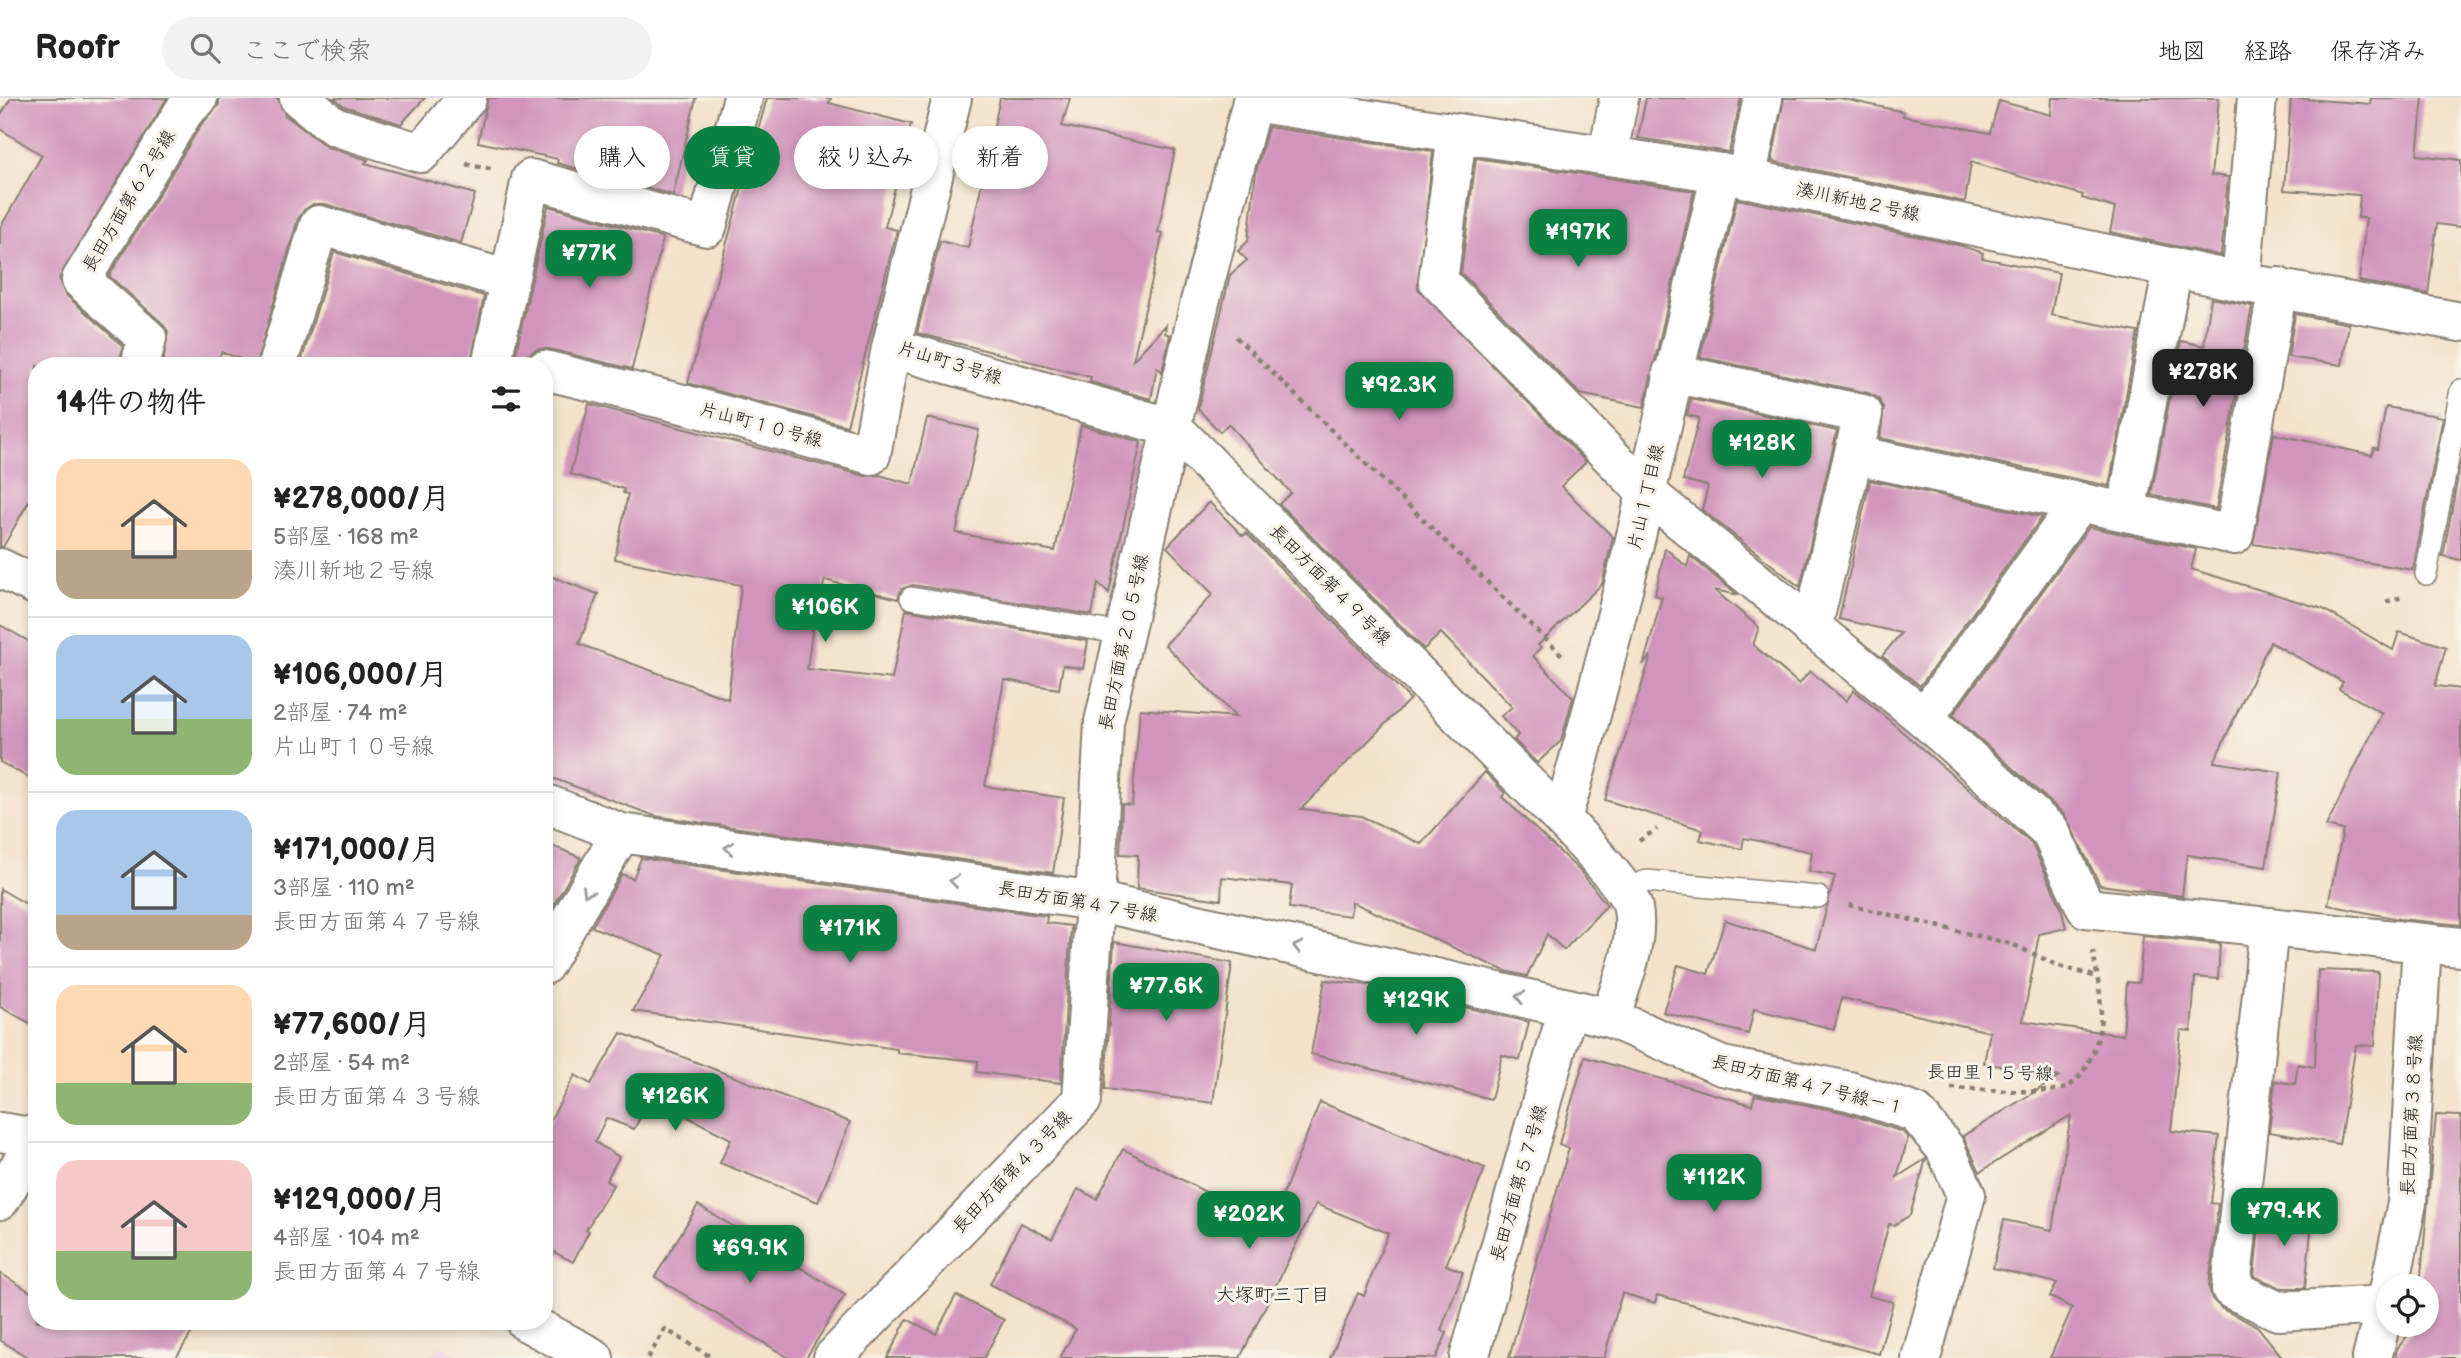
<!DOCTYPE html>
<html lang="ja">
<head>
<meta charset="utf-8">
<style>
	:root { --surface:#fff; --page:#f2f2f2; --text:#222; --muted:#767676; --line:#e0e0e0; --accent:#0b8043 }
	body { margin:0; font-family:"Balsamiq Sans","Klee One",sans-serif; background:var(--page); color:var(--text); height:100vh; display:flex; flex-direction:column; font-size:26px; white-space:nowrap }
	* { box-sizing:border-box; margin:0 }
	p { font-size:23px; color:var(--muted) }
	.icon { flex:none; width:38px; height:38px; fill:none; stroke:currentColor; stroke-width:2; stroke-linecap:round; stroke-linejoin:round }
	.map { position:relative; flex:1; overflow:hidden }
	.details { position:absolute; left:28px; top:259px; width:525px; height:973px; display:flex; flex-direction:column; background:var(--surface); border-radius:28px; box-shadow:0 4px 10px #0003 }
	.details>* { flex:none }
	.top-card { position:absolute; left:574px; top:28px; width:665px; height:63px; display:flex; gap:14px }
	.fabs { position:absolute; left:2376px; top:1176px; display:grid; gap:14px }
	.fabs a { display:grid; place-items:center; width:63px; height:63px; border-radius:50%; background:var(--surface); box-shadow:0 4px 10px #0003; font-size:35px }
	.price { position:absolute; translate:-50% -60px; padding:0 16px; border-radius:14px; background:var(--accent); color:#fff; font-size:23px; line-height:46px; filter:drop-shadow(0 2px 4px #0008) }
	.price::after { content:''; position:absolute; left:50%; top:42px; width:21px; height:16px; margin-left:-10px; background:inherit; clip-path:polygon(0 0,100% 0,50% 100%) }
	.price.selected { background:#222; color:#fff }
	ul { padding:0; list-style:none }
	li { display:flex; align-items:center; gap:21px; height:175px; padding:0 28px }
	li+li { border-top:2px solid var(--line) }
	li span { display:grid; place-items:center; flex:none; width:196px; height:140px; border-radius:21px; color:#555 }
	li>.icon { margin-inline-start:auto }
	span .icon { width:84px; height:84px; fill:#fffc; stroke-width:1 }
	li b { font-size:30px }
	h2 { display:flex; justify-content:space-between; align-items:center; height:84px; padding:0 28px; font-size:30px }
	.tag { padding:0 24px; border-radius:32px; background:var(--surface); box-shadow:0 4px 10px #0003; font-size:24px; line-height:63px }
	.tag.selected { background:var(--accent); color:#fff }
	header { display:flex; align-items:center; gap:42px; box-sizing:border-box; height:98px; padding:0 35px; background:var(--surface); border-bottom:2px solid var(--line) }
	header strong { font-size:33px }
	nav { display:flex; gap:38px; margin-inline-start:auto; font-size:24px }
	.search { width:490px; height:63px; background:var(--page); display:flex; align-items:center; gap:18px; box-sizing:border-box; padding:0 24px; border-radius:38px; color:var(--muted); font-size:26px }
	.map>svg:first-child { display:block }
</style>
</head>
<body>
<header>
<strong>Roofr</strong>
<div class="search"><svg class="icon" aria-label="search" viewBox="0 0 24 24"><circle cx="10" cy="10" r="6"/><path d="M15 15l6 6"/></svg>ここで検索</div>
<nav><a>地図</a><a>経路</a><a>保存済み</a></nav>
</header>
<div class="map">
<svg width="2461" height="1260" viewBox="0 0 2461 1260">
	<rect width="100%" height="100%" fill="#f7f3e8"/>
	<filter id="ink" filterUnits="userSpaceOnUse"><feTurbulence type="fractalNoise" baseFrequency=".0143" numOctaves="2"/><feDisplacementMap in="SourceGraphic" scale="14" xChannelSelector="R" yChannelSelector="G"/><feConvolveMatrix kernelMatrix="1 2 1 2 8 2 1 2 1" color-interpolation-filters="sRGB"/></filter>
	<filter id="wash" filterUnits="userSpaceOnUse"><feTurbulence type="fractalNoise" baseFrequency=".00686" numOctaves="4" result="noise"/><feDisplacementMap in="SourceGraphic" scale="28" xChannelSelector="R" yChannelSelector="G"/><feGaussianBlur stdDeviation="1.57" result="paint"/><feColorMatrix in="noise" values="0 0 0 0 0 0 0 0 0 0 0 0 0 0 0 0 0 1.4 0 .05"/><feComposite in="paint" operator="in"/></filter>
	<g filter="url(#wash)">
		<rect width="100%" height="100%" fill="#f4e2ca"/>
		<path fill="#f1d0e3" d="M440 1247 464 1260H430Z"/>
		<g id="blocks">
			<g fill="#d194bc">
				<path d="M11 0H167L59 180 67 198 123 248 119 268H37V389L3 449 0 448V130L42 57 0 31V18Z"/>
				<path d="M219 0H278L285 17 327 49 368 62 365 65 475 96 461 145 325 106H313L304 112 298 121 256 266 221 254 216 268H163L168 233 161 224 109 178 201 27 219 7Z"/>
				<path d="M334 0H425L401 26 344 8Z"/>
				<path d="M488 0H696L673 97 557 65 558 61 478 44Z"/>
				<path d="M767 0H831L829 5 911 26 885 129 897 132 847 328 688 285Z"/>
				<path d="M1000 0H1070L1062 28 1175 52 1158 134 1163 135 1133 262 1166 227 1165 235 1170 237 1162 274 1157 269 1151 301 1090 284 1091 279 917 235 940 143 968 150Z"/>
				<path d="M1646 0H1741L1729 54 1638 40Z"/>
				<path d="M1784 0H1839L1904 14 1903 18 1990 35 1999 3 2051 17 2052 0H2219L2211 77 2228 79 2221 158 2110 134 2115 110 2082 100 2083 97 1971 64 1965 104 1772 63Z"/>
				<path d="M2291 0 2370 6 2371 0H2423L2417 57 2461 62V129L2437 126 2428 196 2359 183 2366 120H2358L2360 97 2284 92Z"/>
				<path d="M1268 29 1433 53 1418 191 1586 364 1561 388 1613 439 1602 486 1538 547 1541 549 1533 558 1573 600 1561 643 1537 665 1514 642 1518 637 1501 618 1512 609 1441 535 1424 551 1279 406 1291 395 1228 326 1220 334 1198 311 1230 177 1247 162 1238 153 1248 143 1256 74Z"/>
				<path d="M1476 60 1694 93 1644 309 1580 296 1461 175Z"/>
				<path d="M1737 101 1959 147 1983 155 1982 160 2059 175 2051 217 2138 234 2109 388 1880 340 1884 310 1878 300 1868 295 1700 259Z"/>
				<path d="M548 108 663 140 632 271 549 251H537L528 257 523 268H513Z"/>
				<path d="M334 154 484 198 470 268H300Z"/>
				<path d="M2211 200 2252 208 2216 411 2151 397 2181 243 2204 248Z"/>
				<path d="M2295 216 2349 226 2342 267 2288 259Z"/>
				<path d="M1691 301 1837 333 1800 489 1702 412 1708 388 1683 382 1699 320 1687 317Z"/>
				<path d="M589 306 865 378 879 377 912 386 927 320 979 332 956 435 1055 453 1081 327 1141 344 1109 495 1098 485 1092 517 913 487 901 491 898 501 825 482 814 519 807 571 892 581 906 512 1088 543 1083 571 1063 567 1059 591 1004 582 985 688 1064 700 1053 775 655 718 544 677V503L553 479 598 496 579 546 728 601 741 487 615 461 628 396 623 395 624 391 570 376Z"/>
				<path d="M2386 309 2443 319 2413 472 2253 446 2274 336 2372 357 2374 350 2378 351Z"/>
				<path d="M2461 362V462L2443 458Z"/>
				<path d="M1870 382 2042 419 1920 588 1882 558 1901 535 1839 521Z"/>
				<path d="M1209 404 1243 438 1246 435 1410 601 1301 711 1361 718 1421 746 1485 674 1505 695 1502 699 1581 774 1607 807 1564 852 1547 836 1527 878 1505 873 1352 804 1350 818 1289 810 1292 787 1222 779 1221 802 1137 790 1138 757 1120 756 1122 706 1132 707 1140 611 1236 619 1165 547 1213 496 1167 449Z"/>
				<path d="M2089 429 2196 451 2191 471 2323 511 2393 552 2399 534 2446 549 2435 588 2461 591V827L2399 821 2328 807 2343 732 2326 728 2382 615 2339 591 2343 584 2270 544 2214 664 2281 674 2266 769 2187 757 2182 798 2100 787 2065 717 1953 617Z"/>
				<path d="M1665 450 1687 469 1690 458 1738 497 1714 492 1759 529 1753 547 1799 586 1810 573 1846 603 1854 592 2032 746 2061 809 2066 830 2039 836 2023 923 2123 937 2127 884 2139 885 2143 838 2220 846 2218 881 2195 879 2191 933 2181 932 2171 1033 2219 1038 2211 1105 2218 1106 2209 1189 2212 1201 2222 1211 2257 1228 2283 1260H2050L2072 1210 2050 1199 2057 1185 1993 1170 2004 1122 2052 1132 2071 1017 1980 1074 1963 1038 2059 979 1984 965 1990 934 1842 900 1834 931 1754 911 1748 936 1663 914 1678 867 1708 876 1725 822 1816 851 1835 778 1809 773 1812 754 1744 740 1742 751 1700 742 1703 732 1605 702 1651 558 1644 565 1662 499 1655 497Z"/>
				<path d="M0 527 37 548V684L0 664Z"/>
				<path d="M544 744 581 760 550 813 544 811Z"/>
				<path d="M641 760 1047 818 1046 825 1071 828 1061 985 977 974 978 963 897 955V951L633 913 665 857 592 829 622 776 633 781Z"/>
				<path d="M0 791 37 812V929L0 909Z"/>
				<path d="M1114 844 1232 865 1213 1005 1105 991Z"/>
				<path d="M2318 872 2378 874 2375 948 2356 947 2339 1046 2269 1034 2275 983 2295 986 2298 966 2315 969Z"/>
				<path d="M1325 882 1369 887 1529 924 1520 962 1502 957 1491 1001 1311 956Z"/>
				<path d="M621 935 850 1024 818 1104 720 1065 731 1041 651 1000 634 1031 606 1020 595 1044 619 1059 606 1083 613 1087 586 1132 589 1133 573 1164 544 1149V1034L575 977 591 986Z"/>
				<path d="M1585 959 1752 1007 1755 997 1843 1014 1903 1034 1908 1040 1897 1079 1926 1061 1910 1117 1894 1127 1889 1126 1869 1198 1893 1204 1879 1256 1657 1197 1655 1205 1622 1195 1604 1260H1509L1569 1050 1559 1046Z"/>
				<path d="M1320 1004 1485 1070 1446 1167 1463 1174 1441 1232 1447 1235 1436 1260H1330L1358 1195 1364 1198 1388 1135 1316 1106 1240 1260H1060L1076 1231 990 1186 1021 1125 1052 1141 1078 1091 1097 1101 1123 1051 1240 1112 1243 1106 1273 1121Z"/>
				<path d="M2436 1017 2461 1018V1260H2395L2397 1251 2416 1227H2427V1188H2420Z"/>
				<path d="M698 1107 845 1197 806 1260H789L655 1179Z"/>
				<path d="M2261 1110 2313 1115 2305 1190H2281L2254 1178Z"/>
				<path d="M0 1175 37 1198V1223H199L176 1260H29L0 1242Z"/>
				<path d="M956 1197 1004 1222 984 1260H887L907 1221 936 1236Z"/>
			</g>
		</g>
	</g>
	<g filter="url(#ink)">
		<use href="#blocks" fill-opacity="0" stroke="#887f73" stroke-width="2"/>
		<g fill="none" stroke-linecap="round" stroke-linejoin="round">
			<defs>
				<g id="lane">
					<path d="M2426 476 2461 292"/>
					<path d="M911 500 1124 536"/>
					<path d="M1622 792 1647 783 1818 799"/>
				</g>
				<g id="street">
					<path d="M299 0 334 28 421 55 467 0"/>
					<path d="M952 0 891 250 1173 330 1562 721C1577 737 1630 792 1633 810 1639 847 1621 886 1610 920"/>
					<path d="M1252 4 1721 75 2241 184 2461 224"/>
					<path d="M1457 36 1438 183 1648 396 1924 620 2050 733 2086 810 2461 849"/>
					<path d="M1608 56 1619 0"/>
					<path d="M1746 81 1763 0"/>
					<path d="M2241 184 2257 0"/>
					<path d="M140 268 147 240 81 182 184 13 198 0"/>
					<path d="M277 268 319 127 509 182"/>
					<path d="M491 268 531 81 707 129 743 0"/>
					<path d="M544 272 687 307 871 357 891 250"/>
					<path d="M1672 275 1863 316 1812 531"/>
					<path d="M1855 357 2234 437 2278 189"/>
					<path d="M2126 414 2173 169"/>
					<path d="M0 470 37 488"/>
					<path d="M1924 620 2080 404"/>
					<path d="M544 705 621 735 1095 803 1568 910 1610 920 1722 968 1849 993 1916 1015 1945 1050 1966 1097 1921 1260"/>
					<path d="M1562 721C1624 508 1669 291 1721 75"/>
					<path d="M2269 829 2231 1191 2278 1213 2386 1207"/>
					<path d="M544 867 621 735"/>
					<path d="M0 1102 37 1039"/>
					<path d="M2390 1188 2407 1105 2422 845"/>
					<path d="M833 1260 1082 1002 1095 803"/>
					<path d="M1469 1260 1568 910"/>
					<path d="M2372 1260 2389 1192"/>
				</g>
				<g id="secondary">
					<path d="M1095 803 1104 624 1200 204 1253 0"/>
					<path d="M0 1034 37 1040"/>
					<path d="M525 1223 594 1260"/>
				</g>
			</defs>
			<use href="#lane" stroke="#887f73" stroke-width="24"/>
			<use href="#street" stroke="#887f73" stroke-width="42"/>
			<use href="#secondary" stroke="#887f73" stroke-width="42"/>
			<g stroke="#887f73" stroke-width="4.5" stroke-dasharray="5 5" stroke-linecap="butt">
				<path d="M466 66 491 71"/>
				<path d="M1236 239 1563 558"/>
				<path d="M2386 504 2402 499"/>
				<path d="M1639 743 1657 731"/>
				<path d="M1849 807 2012 846 2059 868 2097 879"/>
				<path d="M1951 990C1975 991 2045 997 2065 990 2073 987 2083 975 2087 967 2109 927 2100 896 2093 853"/>
				<path d="M648 1260 665 1231 713 1260"/>
			</g>
			<use href="#lane" stroke="#fff" stroke-width="21"/>
			<use href="#street" stroke="#fff" stroke-width="38"/>
			<use href="#secondary" stroke="#fff" stroke-width="38"/>
		</g>
		<defs><path id="oneway-chevron" d="M-2-3.5L2.5 0L-2 3.5" fill="none" stroke-width="1.6" stroke-linecap="round" stroke-linejoin="round" transform="scale(1.75)"/></defs>
		<g stroke="#999">
			<use href="#oneway-chevron" transform="translate(729 750) rotate(-172)"/>
			<use href="#oneway-chevron" transform="translate(954 783) rotate(-172)"/>
			<use href="#oneway-chevron" transform="translate(587 794) rotate(120)"/>
			<use href="#oneway-chevron" transform="translate(1298 849) rotate(-167)"/>
			<use href="#oneway-chevron" transform="translate(1520 899) rotate(-167)"/>
		</g>
	</g>
	<g text-anchor="middle" dominant-baseline="central" stroke-width="6" stroke-linejoin="round" paint-order="stroke">
		<g font-size="18" fill="#1c1c1c" stroke="#f7f3e8">
			<text transform="translate(129 103) rotate(-59)">長田方面第６２号線</text>
			<text transform="translate(1858 104) rotate(12)">湊川新地２号線</text>
			<text transform="translate(950 265) rotate(17)">片山町３号線</text>
			<text transform="translate(761 327) rotate(15)">片山町１０号線</text>
			<text transform="translate(1646 399) rotate(-77)">片山１丁目線</text>
			<text transform="translate(1330 487) rotate(45)">長田方面第４９号線</text>
			<text transform="translate(1124 544) rotate(-78)">長田方面第２０５号線</text>
			<text transform="translate(1078 804) rotate(10)">長田方面第４７号線</text>
			<text transform="translate(1990 975) rotate(1)">長田里１５号線</text>
			<text transform="translate(1808 987) rotate(14)">長田方面第４７号線－１</text>
			<text transform="translate(2412 1017) rotate(-87)">長田方面第３８号線</text>
			<text transform="translate(1012 1074) rotate(-46)">長田方面第４３号線</text>
			<text transform="translate(1519 1085) rotate(-74)">長田方面第５７号線</text>
		</g>
		<g font-size="19" fill="#1c1c1c" stroke="#f7f3e8">
			<text x="1273" y="1197">大塚町三丁目</text>
		</g>
	</g>
</svg>
<div class="fabs">
<a><svg class="icon" aria-label="locate" viewBox="0 0 24 24"><circle cx="12" cy="12" r="6"/><path d="M12 2v4M12 18v4M2 12h4M18 12h4"/></svg></a>
</div>
<b class="price" style="left:1578px;top:171px">¥197K</b>
<b class="price" style="left:589px;top:192px">¥77K</b>
<b class="price selected" style="left:2203px;top:311px">¥278K</b>
<b class="price" style="left:1399px;top:324px">¥92.3K</b>
<b class="price" style="left:1762px;top:382px">¥128K</b>
<b class="price" style="left:825px;top:546px">¥106K</b>
<b class="price" style="left:850px;top:867px">¥171K</b>
<b class="price" style="left:1166px;top:925px">¥77.6K</b>
<b class="price" style="left:1416px;top:939px">¥129K</b>
<b class="price" style="left:675px;top:1035px">¥126K</b>
<b class="price" style="left:1714px;top:1116px">¥112K</b>
<b class="price" style="left:2284px;top:1150px">¥79.4K</b>
<b class="price" style="left:1249px;top:1153px">¥202K</b>
<b class="price" style="left:750px;top:1187px">¥69.9K</b>
<div class="top-card">
<a class="tag">購入</a>
<a class="tag selected">賃貸</a>
<a class="tag">絞り込み</a>
<a class="tag">新着</a>
</div>
<section class="details">
<h2>14件の物件<svg class="icon" aria-label="filters" viewBox="0 0 24 24"><path d="M4 7h16M4 17h16"/><circle cx="9" cy="7" r="2"/><circle cx="15" cy="17" r="2"/></svg></h2>
<ul>
<li><span style="background:linear-gradient(#ffd9b3 65%,#b9a48a 0)"><svg class="icon" aria-label="home" viewBox="0 0 24 24"><path d="M3 11l9-7 9 7M6 9v11h12V9"/></svg></span><div><b>¥278,000/月</b><p>5部屋 · 168 m²</p><p>湊川新地２号線</p></div></li>
<li><span style="background:linear-gradient(#a9c7e8 60%,#8fb573 0)"><svg class="icon" aria-label="home" viewBox="0 0 24 24"><path d="M3 11l9-7 9 7M6 9v11h12V9"/></svg></span><div><b>¥106,000/月</b><p>2部屋 · 74 m²</p><p>片山町１０号線</p></div></li>
<li><span style="background:linear-gradient(#a9c7e8 75%,#b9a48a 0)"><svg class="icon" aria-label="home" viewBox="0 0 24 24"><path d="M3 11l9-7 9 7M6 9v11h12V9"/></svg></span><div><b>¥171,000/月</b><p>3部屋 · 110 m²</p><p>長田方面第４７号線</p></div></li>
<li><span style="background:linear-gradient(#ffd9b3 70%,#8fb573 0)"><svg class="icon" aria-label="home" viewBox="0 0 24 24"><path d="M3 11l9-7 9 7M6 9v11h12V9"/></svg></span><div><b>¥77,600/月</b><p>2部屋 · 54 m²</p><p>長田方面第４３号線</p></div></li>
<li><span style="background:linear-gradient(#f6c9c9 65%,#8fb573 0)"><svg class="icon" aria-label="home" viewBox="0 0 24 24"><path d="M3 11l9-7 9 7M6 9v11h12V9"/></svg></span><div><b>¥129,000/月</b><p>4部屋 · 104 m²</p><p>長田方面第４７号線</p></div></li>
</ul>
</section>
</div>
</body>
</html>
